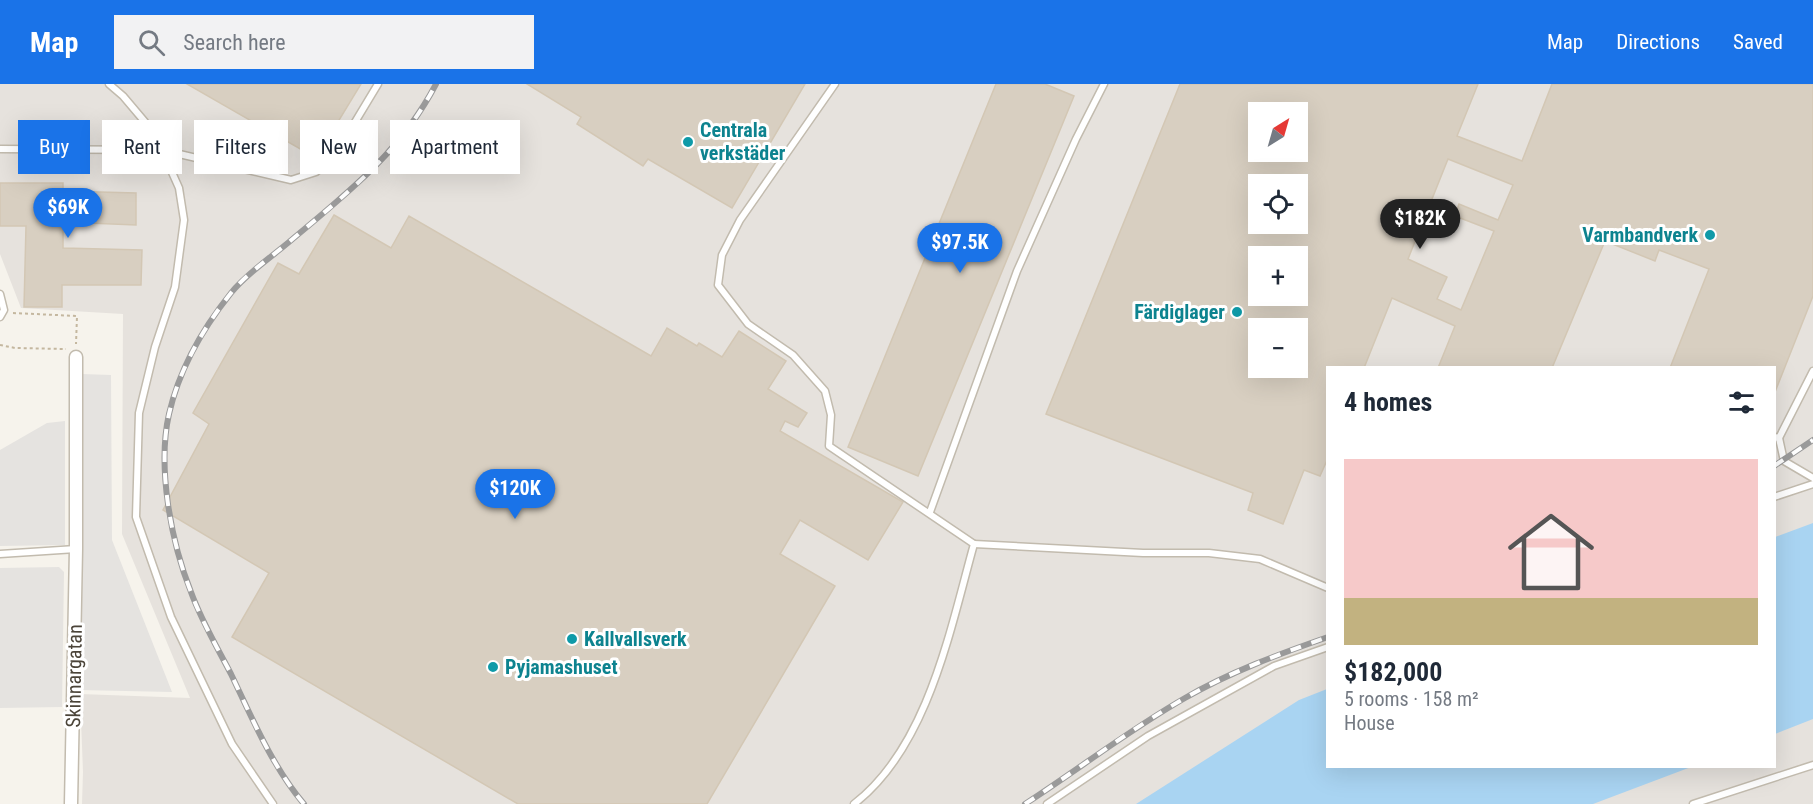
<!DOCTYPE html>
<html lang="en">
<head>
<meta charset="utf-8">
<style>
	:root { --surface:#fff; --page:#f2f2f3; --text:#1f2937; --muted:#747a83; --line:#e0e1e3; --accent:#1a73e8 }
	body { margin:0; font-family:"Roboto Condensed",sans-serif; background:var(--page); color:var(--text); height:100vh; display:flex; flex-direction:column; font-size:22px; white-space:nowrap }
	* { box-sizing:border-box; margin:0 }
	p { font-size:20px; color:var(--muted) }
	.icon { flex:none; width:33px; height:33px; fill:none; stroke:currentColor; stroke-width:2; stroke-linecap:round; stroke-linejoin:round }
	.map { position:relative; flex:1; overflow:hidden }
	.side { position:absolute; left:1326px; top:282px; width:450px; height:402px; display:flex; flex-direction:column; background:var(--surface); border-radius:0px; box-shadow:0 6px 24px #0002 }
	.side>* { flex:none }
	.guide { position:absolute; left:18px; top:36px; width:570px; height:54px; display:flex; gap:12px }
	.needle { width:39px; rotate:37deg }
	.tools { position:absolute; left:1248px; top:18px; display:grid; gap:12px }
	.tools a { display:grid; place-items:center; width:60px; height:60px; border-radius:0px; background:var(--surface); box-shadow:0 6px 24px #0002; font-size:30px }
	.price { position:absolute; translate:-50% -51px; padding:0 14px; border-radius:21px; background:var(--accent); color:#fff; font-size:20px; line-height:39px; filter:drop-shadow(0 2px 3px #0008) }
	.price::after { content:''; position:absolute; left:50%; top:36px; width:18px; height:14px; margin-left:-9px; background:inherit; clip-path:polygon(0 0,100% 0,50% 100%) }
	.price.current { background:#222; color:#fff }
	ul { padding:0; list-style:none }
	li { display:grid; align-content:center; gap:12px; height:318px; padding:0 18px }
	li+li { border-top:2px solid var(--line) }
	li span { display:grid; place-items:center; height:186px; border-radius:0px; color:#555 }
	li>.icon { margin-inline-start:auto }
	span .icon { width:108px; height:108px; fill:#fffc; stroke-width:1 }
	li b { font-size:26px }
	h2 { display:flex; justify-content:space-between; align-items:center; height:72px; padding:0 18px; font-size:26px }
	.pill { padding:0 21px; border-radius:0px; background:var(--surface); box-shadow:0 6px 24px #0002; font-size:21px; line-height:54px }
	.pill.current { background:var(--accent); color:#fff }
	header { display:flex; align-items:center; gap:36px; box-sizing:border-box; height:84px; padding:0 30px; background:var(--accent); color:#fff }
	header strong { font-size:28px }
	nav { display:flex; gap:33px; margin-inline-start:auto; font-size:21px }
	.search { width:420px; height:54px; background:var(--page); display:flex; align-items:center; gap:15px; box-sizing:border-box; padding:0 21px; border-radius:0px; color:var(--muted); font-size:22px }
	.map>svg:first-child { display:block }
</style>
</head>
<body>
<header>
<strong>Map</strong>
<div class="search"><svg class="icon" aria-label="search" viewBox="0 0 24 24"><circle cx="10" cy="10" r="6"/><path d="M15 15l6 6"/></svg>Search here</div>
<nav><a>Map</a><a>Directions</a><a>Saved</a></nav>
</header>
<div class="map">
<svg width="1813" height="720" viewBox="0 0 1813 720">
	<rect width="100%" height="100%" fill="#f6f3ec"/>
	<path fill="#e6e2dd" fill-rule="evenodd" d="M0 0H1813V720H82L83 688 80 610 190 614 122 450 123 230 21 224 0 170ZM1258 28H1298V68H1258ZM1258 100H1298V140H1258ZM1258 172H1298V212H1258ZM1258 244H1298V284H1258ZM1328 284H1774V682H1328Z"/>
	<g fill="#e5e3e0">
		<path d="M82 290 111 291 112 456 172 608 79 606Z"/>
		<path d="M65 337V461L0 462V366L47 339Z"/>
		<path d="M59 483 64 488 62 623 0 624V484Z"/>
	</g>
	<g fill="#a9d4f2">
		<path d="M1813 439V635L1775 650V453Z"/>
		<path d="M1327 605 1328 682 1691 683 1593 720H1136L1299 616Z"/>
	</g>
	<g fill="#d8cfc1" stroke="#d3c7b4" stroke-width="1.5" fill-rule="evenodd">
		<path d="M187 0H361L316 74Z"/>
		<path d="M527 0H805L732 124 648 75 643 82 577 40 581 33Z"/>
		<path d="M996 0H1045L1074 12 918 392 848 363Z"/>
		<path d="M1180 0H1478L1457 52 1522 77 1552 0H1813V212L1775 308 1774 284H1670L1709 185 1659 166 1655 177 1605 157 1552 284H1438L1455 242 1392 214 1364 284H1328V374L1320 392 1304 386 1283 440 1248 426 1253 409 1046 330ZM1258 28H1298V68H1258ZM1448 75 1513 101 1498 136 1459 120 1455 132 1494 147 1461 226 1437 215 1447 193 1408 175ZM1258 100H1298V140H1258ZM1258 172H1298V212H1258ZM1258 244H1298V284H1258Z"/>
		<path d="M0 99H63V107L136 109V141L63 138V164L142 166 141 201H62V223H24L26 142H0Z"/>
		<path d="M334 131 391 164 409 132 651 272 667 244 697 262 699 259 722 273 739 247 786 277 768 305 807 329 798 343 785 337 780 347 903 418 868 476 800 436 780 470 835 502 707 720H518L232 553 269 489 163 426 209 340 193 329 278 179 299 190Z"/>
	</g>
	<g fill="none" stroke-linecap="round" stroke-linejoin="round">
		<defs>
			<g id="service">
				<path d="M109 0 123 12 145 38 162 66 179 104 184 136 175 203 155 263 139 329 136 433 171 533 232 660 273 720"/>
				<path d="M835 0 740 136 722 171 718 201 748 240 793 271 825 307 831 331 829 362 974 460C950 546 928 663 854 720"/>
				<path d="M0 65 162 66 291 96 316 88 334 73 378 0"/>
				<path d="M0 210 4 226 0 233"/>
				<path d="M1774 353 1779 354 1813 287"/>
				<path d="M1779 354 1784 377 1813 394"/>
				<path d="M1774 413 1813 400"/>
				<path d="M930 428 1017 187 1076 55 1104 0"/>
				<path d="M974 460 1143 469H1209L1260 475 1328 504"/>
				<path d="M0 470 76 465"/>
				<path d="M1047 720 1148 652 1274 582 1328 563"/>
				<path d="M1693 720 1813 681"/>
			</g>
			<path id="minor" d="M71 720 76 465V273"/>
		</defs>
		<use href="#service" stroke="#c2bbae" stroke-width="9"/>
		<use href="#minor" stroke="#c2bbae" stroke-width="15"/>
		<g stroke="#c4b79f" stroke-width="2" stroke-dasharray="3 3" stroke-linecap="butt">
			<path d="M13 229 77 232 76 260"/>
			<path d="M0 261 15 264 66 265"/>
		</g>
		<use href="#service" stroke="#fff" stroke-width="6"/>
		<use href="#minor" stroke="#fff" stroke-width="12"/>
		<defs>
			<g id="rail">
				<path d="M1774 382 1813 356"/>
				<path d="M304 720C272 682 252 634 231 590 217 563 201 536 191 508 171 458 157 383 169 330 179 286 203 244 231 209 246 190 270 174 289 158 347 109 400 69 436 0"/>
				<path d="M1025 720C1079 685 1129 646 1185 614 1230 588 1279 570 1328 553"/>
			</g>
		</defs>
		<use href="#rail" stroke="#9a9a9a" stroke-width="6"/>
		<use href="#rail" stroke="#fff" stroke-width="4" stroke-dasharray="11" stroke-linecap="butt"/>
	</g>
	<g fill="#0f9aa8" stroke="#fff" stroke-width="2">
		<circle cx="688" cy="58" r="6"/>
		<circle cx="1710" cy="151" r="6"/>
		<circle cx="1237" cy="228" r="6"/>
		<circle cx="572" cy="555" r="6"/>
		<circle cx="493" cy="583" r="6"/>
	</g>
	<g text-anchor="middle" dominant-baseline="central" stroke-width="6" stroke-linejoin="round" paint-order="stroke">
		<g font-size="20" font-weight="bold" fill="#0d838f" stroke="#fff" text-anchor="start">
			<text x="700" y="46">Centrala<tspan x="700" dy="23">verkstäder</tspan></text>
			<text x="1698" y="151" text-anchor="end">Varmbandverk</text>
			<text x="1225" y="228" text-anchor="end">Färdiglager</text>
			<text x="584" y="555">Kallvallsverk</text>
			<text x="505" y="583">Pyjamashuset</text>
		</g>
		<g font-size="20" fill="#4b4439" stroke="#fff">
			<text transform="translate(74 592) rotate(-89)">Skinnargatan</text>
		</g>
	</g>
</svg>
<div class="tools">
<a><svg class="needle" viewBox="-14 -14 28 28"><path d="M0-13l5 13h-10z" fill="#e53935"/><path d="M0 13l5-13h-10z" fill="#747a83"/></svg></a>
<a><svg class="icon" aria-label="locate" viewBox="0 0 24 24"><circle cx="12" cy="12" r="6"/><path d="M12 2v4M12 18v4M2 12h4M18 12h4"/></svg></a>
<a>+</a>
<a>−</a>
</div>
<b class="price" style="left:68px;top:155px">$69K</b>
<b class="price current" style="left:1420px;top:166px">$182K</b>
<b class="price" style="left:960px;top:190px">$97.5K</b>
<b class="price" style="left:515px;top:436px">$120K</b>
<div class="guide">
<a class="pill current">Buy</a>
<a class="pill">Rent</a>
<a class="pill">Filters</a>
<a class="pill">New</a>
<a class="pill">Apartment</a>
</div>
<section class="side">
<h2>4 homes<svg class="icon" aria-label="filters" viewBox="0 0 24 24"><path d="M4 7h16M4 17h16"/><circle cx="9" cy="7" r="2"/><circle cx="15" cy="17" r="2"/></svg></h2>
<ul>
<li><span style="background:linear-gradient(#f6c9c9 75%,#c2b280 0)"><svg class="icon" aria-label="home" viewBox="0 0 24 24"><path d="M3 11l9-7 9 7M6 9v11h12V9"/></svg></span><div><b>$182,000</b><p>5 rooms · 158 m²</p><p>House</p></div></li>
</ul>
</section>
</div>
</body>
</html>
